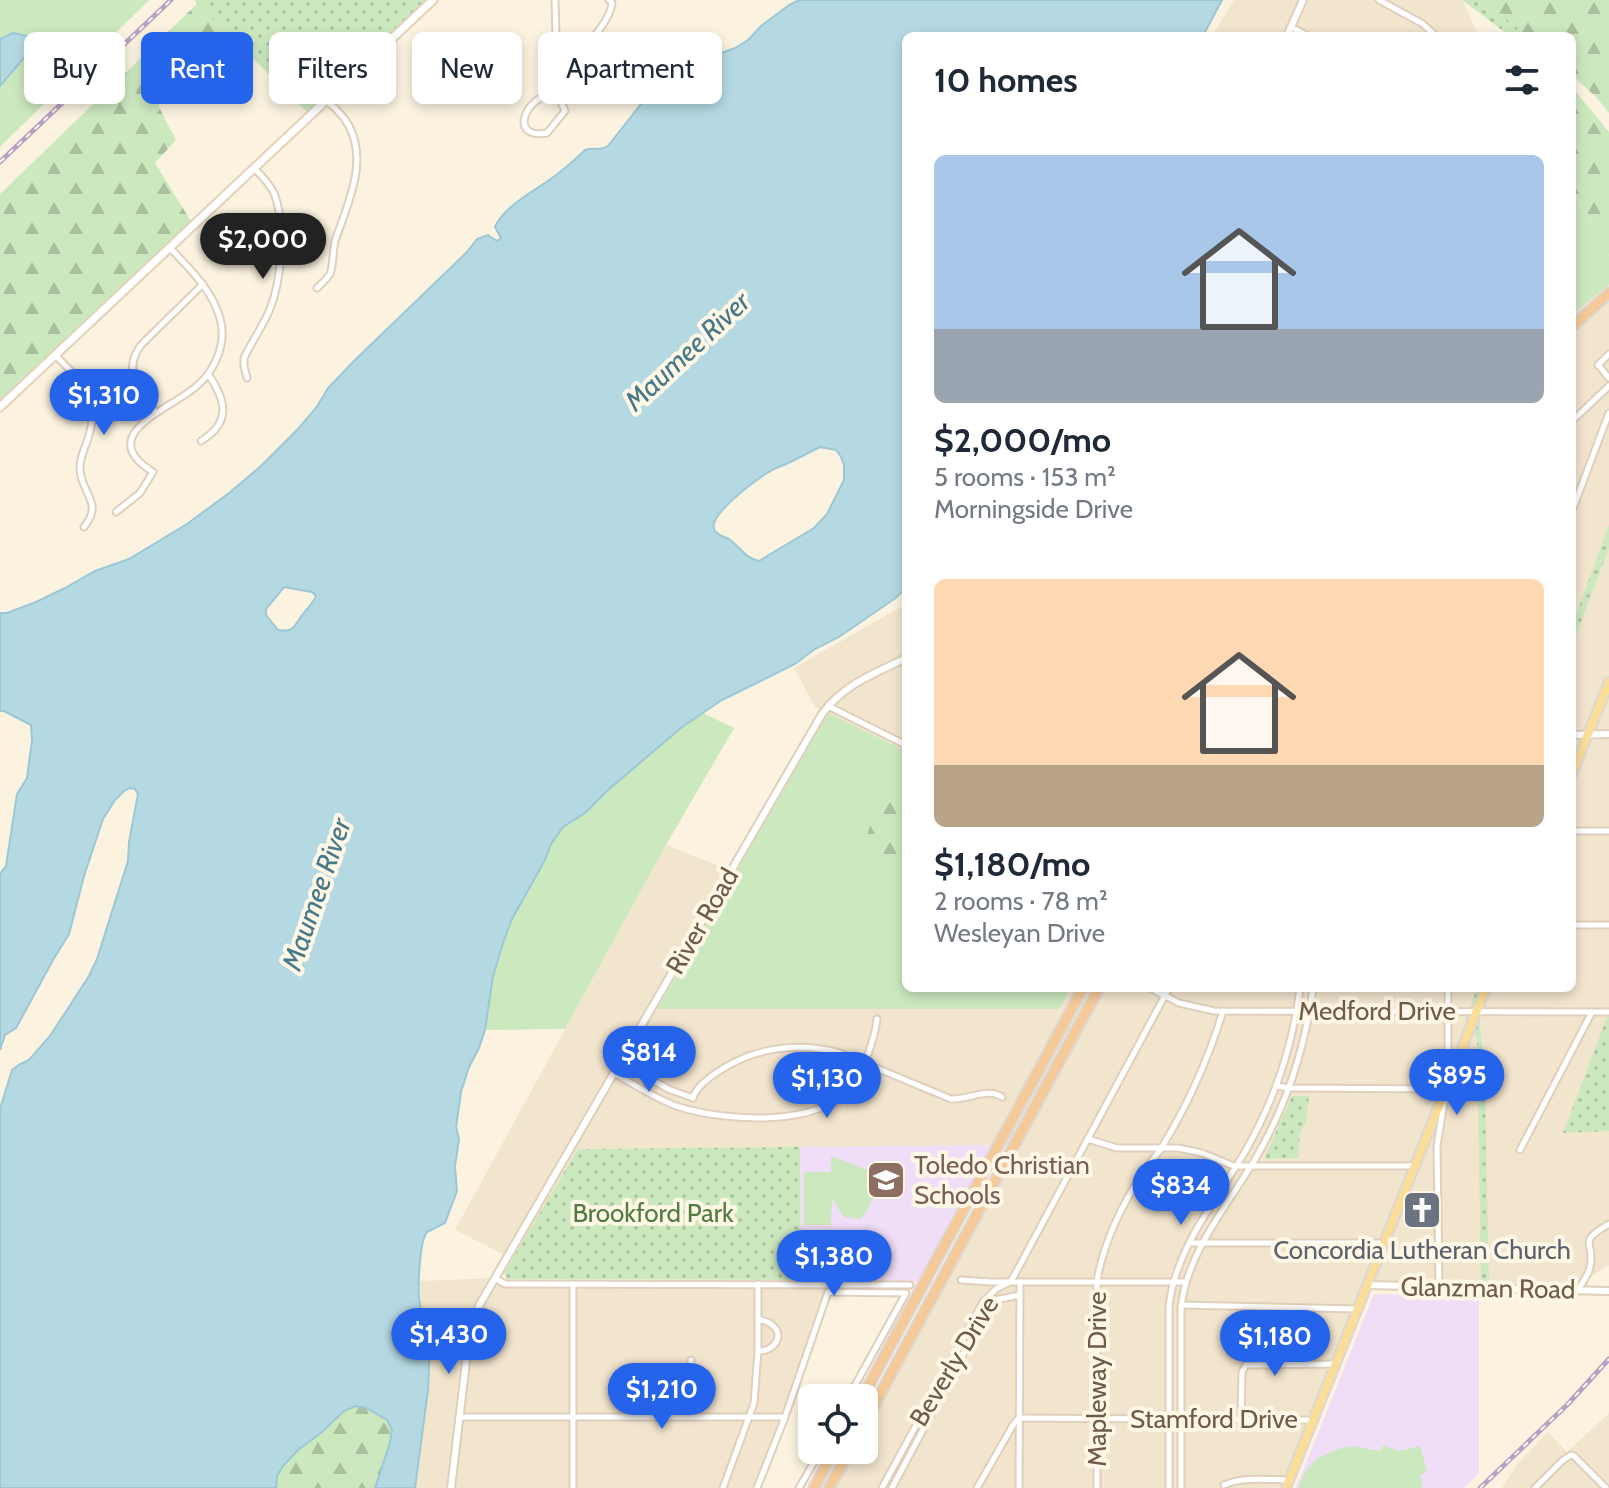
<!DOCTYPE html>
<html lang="en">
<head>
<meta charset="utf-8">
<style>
	:root { --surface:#fff; --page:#f2f2f3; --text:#1f2937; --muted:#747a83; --accent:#2563eb }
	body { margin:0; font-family:Cabin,sans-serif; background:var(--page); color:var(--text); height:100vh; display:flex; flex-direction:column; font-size:30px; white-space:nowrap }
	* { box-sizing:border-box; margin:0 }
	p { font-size:26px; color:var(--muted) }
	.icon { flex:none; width:44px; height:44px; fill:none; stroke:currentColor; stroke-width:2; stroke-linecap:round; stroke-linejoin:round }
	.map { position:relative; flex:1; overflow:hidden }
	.panel { position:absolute; left:902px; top:32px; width:674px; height:960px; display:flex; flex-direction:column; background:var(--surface); border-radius:12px; box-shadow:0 4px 12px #0003 }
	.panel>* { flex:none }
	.banner { position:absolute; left:24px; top:32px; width:758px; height:72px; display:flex; gap:16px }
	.controls { position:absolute; left:798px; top:1384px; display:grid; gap:16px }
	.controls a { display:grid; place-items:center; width:80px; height:80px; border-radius:12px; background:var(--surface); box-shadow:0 4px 12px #0003; font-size:40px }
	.price { position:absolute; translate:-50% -68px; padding:0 18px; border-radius:28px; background:var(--accent); color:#fff; font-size:26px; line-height:52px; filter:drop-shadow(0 2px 4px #0008) }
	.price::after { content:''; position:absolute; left:50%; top:48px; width:24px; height:18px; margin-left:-12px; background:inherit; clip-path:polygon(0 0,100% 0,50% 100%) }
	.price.current { background:#222; color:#fff }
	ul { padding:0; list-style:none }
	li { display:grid; align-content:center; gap:16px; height:424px; padding:0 32px }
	li span { display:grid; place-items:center; height:248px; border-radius:12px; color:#555 }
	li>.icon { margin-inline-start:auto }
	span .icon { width:144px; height:144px; fill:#fffc; stroke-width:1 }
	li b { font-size:34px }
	h2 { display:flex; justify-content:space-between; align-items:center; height:96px; padding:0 32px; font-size:34px }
	.pill { padding:0 28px; border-radius:12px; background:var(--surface); box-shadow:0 4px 12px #0003; font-size:28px; line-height:72px }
	.pill.current { background:var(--accent); color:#fff }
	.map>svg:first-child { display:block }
</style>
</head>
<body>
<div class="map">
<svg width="1609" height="1488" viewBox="0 0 1609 1488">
	<defs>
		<pattern id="forest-firs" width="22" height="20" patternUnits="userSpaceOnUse" patternTransform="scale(2)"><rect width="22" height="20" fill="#cce8bf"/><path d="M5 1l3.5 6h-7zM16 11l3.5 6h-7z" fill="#aabf9d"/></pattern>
		<pattern id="park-dots" width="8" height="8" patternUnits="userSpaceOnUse" patternTransform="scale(2)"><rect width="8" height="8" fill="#cce8bf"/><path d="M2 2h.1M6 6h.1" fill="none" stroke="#aabf9d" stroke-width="1.8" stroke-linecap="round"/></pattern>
	</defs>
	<rect width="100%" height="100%" fill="#fbf3e0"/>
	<g fill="#f2e5ce">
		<path d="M1234 0H1462L1479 36H1212Z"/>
		<path d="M1609 284V1265L1574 1288 1365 1283 1283 1488H834L855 1450H864V1434L1022 1145 578 1149 513 1259 455 1230 666 845 731 871 657 1009H1059L1071 988H1572V315Z"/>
		<path d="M906 604V751L815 707 794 668Z"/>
		<path d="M495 1278 505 1284H829L782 1417 752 1488H415L428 1390 431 1322 421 1309 420 1281Z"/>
		<path d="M1609 1413V1488H1502L1518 1463 1548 1432 1567 1452Z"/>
	</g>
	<g fill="#f0ddf7">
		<path d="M992 1145 918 1282 801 1280 800 1147Z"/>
		<path d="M1374 1294 1479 1298V1474L1464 1488H1296Z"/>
	</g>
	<g fill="#cce8bf">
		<path d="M0 0H149L0 147Z"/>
		<path d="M1572 187 1609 256V284L1572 315Z"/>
		<path d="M703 713 734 728 666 845 565 1029 485 1030 493 976 503 940 512 919 545 860 550 844 563 827 585 813 608 790 663 741Z"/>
		<path d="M828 713 906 751V988H1071L1059 1009H657Z"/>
		<path d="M831 1156 876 1173 880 1181 868 1209 860 1219 844 1217 832 1199 831 1225H804V1172H831Z"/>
		<path d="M1384 1445 1397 1451 1420 1446 1427 1472 1420 1475 1423 1488H1298L1305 1472 1316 1459 1338 1449 1353 1446 1380 1451Z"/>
	</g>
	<g fill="url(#forest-firs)">
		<path d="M201 0 279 44 243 59 207 34 184 40 160 65 152 86 160 109 176 140 155 163 191 221 0 401V194Z"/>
		<path d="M1484 0H1609V113L1596 97 1572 75V36H1527Z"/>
		<path d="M1572 87 1609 132V256L1572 187Z"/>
		<path d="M891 793 906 799V923L896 913 899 891 889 876 862 852 874 812Z"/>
		<path d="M356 1406 366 1408 388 1420 392 1430 390 1443 375 1488H276L277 1476 283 1466 298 1450 322 1432 344 1411Z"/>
	</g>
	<g fill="url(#park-dots)">
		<path d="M194 0H427L307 112Z"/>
		<path d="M1462 0H1484L1527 36H1510Z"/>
		<path d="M1609 525V548L1572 646V626Z"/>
		<path d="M1477 988H1480L1478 1000 1485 1082 1489 1285 1481 1284 1477 1038 1466 1018Z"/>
		<path d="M1607 1017H1609V1131L1563 1133Z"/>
		<path d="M1292 1096H1309L1306 1122 1300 1133 1298 1158 1264 1159Z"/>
		<path d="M800 1147 801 1280 507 1279 504 1273 578 1149Z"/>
	</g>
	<g fill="#b5d9e3" stroke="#9cc7d5" stroke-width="2" fill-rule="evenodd">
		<path d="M799 0H1222L1203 36H906V587L897 597 839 637 815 649 795 664 722 700 682 727 608 790 585 813 563 827 551 844 545 860 512 919 504 940 493 976 485 1030 479 1048 469 1067 461 1092 456 1127 459 1139 455 1166 457 1191 445 1223 427 1232C419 1243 416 1299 422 1311 424 1315 428 1318 431 1322L428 1390 415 1488H375L390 1443 392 1430 387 1420 366 1408 356 1406 344 1411 322 1432 298 1450 283 1466 277 1476 276 1488H0V1109L12 1070 20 1064 29 1060 50 1036 89 976 97 959 128 861 129 842 138 794 135 789 130 788 125 790 115 800 103 819 84 876 69 934 53 960 16 1028 5 1035 0 1050V874L6 866 17 794 27 778 32 740 31 725 4 711H0V613H7L36 602 65 588 95 571 129 559 187 524 229 493 260 467 297 430 316 408 328 388 354 361 467 252 477 239 488 235 497 241 501 238 495 227C505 204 541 188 560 172 569 165 577 158 585 150 593 147 600 151 608 146L641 104 716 55 735 48 748 40 761 26 789 5ZM820 447 836 450 841 457 844 465V480L827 514 814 528 759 561C746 559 739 546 729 539 723 536 716 535 714 529 708 515 757 479 769 472 774 468 780 467 786 464 797 459 808 453 820 447ZM284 587 312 592 316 596C313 604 309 606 304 613 294 624 296 633 278 630L266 615V609Z"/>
		<path d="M13 33 36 38 38 41 39 45 22 60 0 86V39Z"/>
		<path d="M185 49C194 48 200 55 203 64L201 69 194 79V89C184 98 168 100 160 87L161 78 169 73 178 76 182 69 177 62V57Z"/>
	</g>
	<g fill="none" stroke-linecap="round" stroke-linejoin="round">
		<defs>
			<g id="minor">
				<path d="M555 0 556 37 564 49 559 60 557 93 565 111 547 133C508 140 524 95 557 93"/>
				<path d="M1379 0 1423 24 1436 36"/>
				<path d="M1291 27 1308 36"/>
				<path d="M564 49C571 46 577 46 583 44 595 40 611 15 612 3L609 0"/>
				<path d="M317 288C321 284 327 279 330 274 334 266 332 248 336 238 349 201 371 155 344 118 339 112 333 106 327 101"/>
				<path d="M1609 354 1598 365 1609 378"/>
				<path d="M55 355C79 379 101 397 89 435 86 447 79 457 80 470 82 495 104 503 84 527"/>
				<path d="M247 378 244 366V358C252 341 263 326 270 309 282 279 286 223 274 193 269 183 262 176 255 169"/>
				<path d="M156 413C141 390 121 372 141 345L203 284"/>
				<path d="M1572 421 1609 386"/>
				<path d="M201 441C232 422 226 400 208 374"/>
				<path d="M1572 511 1609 413"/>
				<path d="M116 512 140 493 153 472C92 434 172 409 198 385 216 369 227 342 220 318 212 290 190 269 170 248"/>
				<path d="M828 706 906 745"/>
				<path d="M1572 831H1609"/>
				<path d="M1572 925H1609"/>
				<path d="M1150 988 1179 1003 1214 1011 1609 1012"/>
				<path d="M1448 988V1075"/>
				<path d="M621 1061 668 1089 693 1098"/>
				<path d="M614 1073C635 1085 656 1099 679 1107 725 1121 815 1128 851 1088 863 1074 875 1037 877 1019"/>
				<path d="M1277 1086 1289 1088 1445 1089"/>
				<path d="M693 1098C696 1088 705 1081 713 1075 751 1048 795 1041 840 1053L951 1099C969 1100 987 1087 1002 1097"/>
				<path d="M1088 1139 1117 1148H1178L1202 1153 1234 1166H1414"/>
				<path d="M1520 1150 1592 1012"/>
				<path d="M1190 1243H1384"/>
				<path d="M495 1278 505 1284 910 1285"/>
				<path d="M961 1280 991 1282H1186"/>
				<path d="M573 1284V1488"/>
				<path d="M1439 1287 1437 1146 1445 1097"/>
				<path d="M1578 1290C1582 1283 1588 1276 1590 1267 1596 1240 1575 1244 1609 1224"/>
				<path d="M1181 1305 1357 1309"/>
				<path d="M758 1319C762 1320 768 1322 771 1324 786 1335 774 1352 758 1351"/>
				<path d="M691 1360V1417"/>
				<path d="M459 1417H782"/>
				<path d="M1241 1420 1242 1372 1246 1365 1335 1364"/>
				<path d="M1224 1485C1243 1476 1268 1480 1289 1480"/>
				<path d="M723 1488 754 1403 758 1351V1284"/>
				<path d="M757 1488 785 1417 828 1292 906 1293 848 1398"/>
				<path d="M799 1488 821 1450"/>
				<path d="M882 1488 983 1302 996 1289 1010 1282 1014 1276 1169 988"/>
				<path d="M892 1488 988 1308 995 1300 1020 1295"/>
				<path d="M977 1488 1013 1425 1019 1418 1313 1420"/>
				<path d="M1019 1488 1020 1282"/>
				<path d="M1097 1488V1281C1103 1244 1122 1204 1143 1173 1149 1164 1156 1156 1162 1147 1187 1106 1209 1057 1223 1011"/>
				<path d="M1169 1488V1307C1175 1248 1217 1200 1246 1150 1275 1099 1293 1045 1300 988"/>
				<path d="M1181 1488V1308C1187 1251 1229 1204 1257 1156 1287 1104 1305 1048 1313 988"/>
				<path d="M1535 1488 1563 1460 1571 1455 1574 1456 1606 1488"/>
			</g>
			<g id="tertiary">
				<path d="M1287 36 1303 0"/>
				<path d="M1572 735 1609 734"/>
				<path d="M1367 1285 1609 1291"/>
				<path d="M451 1488 469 1337 471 1324 480 1304 822 714C844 684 874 674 906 658"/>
			</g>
			<path id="secondary" d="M0 407 433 0"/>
			<g id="primary">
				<path d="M1572 774 1609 682"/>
				<path d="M1286 1488 1486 988"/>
			</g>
			<g id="trunk">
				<path d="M1572 327 1609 293"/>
				<path d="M862 1398 1083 988"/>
				<path d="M864 1424 1099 988"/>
				<path d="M814 1488 834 1450"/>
				<path d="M829 1488 850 1450"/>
			</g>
		</defs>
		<use href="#minor" stroke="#dfcfbc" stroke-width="9"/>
		<use href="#tertiary" stroke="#dfcfbc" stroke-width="10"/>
		<use href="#secondary" stroke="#e3d1ba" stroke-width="11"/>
		<use href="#primary" stroke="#ddd7d3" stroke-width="12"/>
		<use href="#trunk" stroke="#ddd7d3" stroke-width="13"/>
		<use href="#minor" stroke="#fff" stroke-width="5"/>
		<use href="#tertiary" stroke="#fff" stroke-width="6"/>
		<use href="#secondary" stroke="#fff" stroke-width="7"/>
		<use href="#primary" stroke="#f9dd99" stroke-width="8"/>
		<use href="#trunk" stroke="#f6ca98" stroke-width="9"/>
		<defs>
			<g id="rail">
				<path d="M0 162 171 0"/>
				<path d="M1480 1488 1568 1404 1609 1359"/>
			</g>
		</defs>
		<use href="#rail" stroke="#b6a0c3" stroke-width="5"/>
		<use href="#rail" stroke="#fff7e5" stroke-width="2" stroke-dasharray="6" stroke-linecap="butt"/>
	</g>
	<defs>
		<symbol id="school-square" viewBox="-11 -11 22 22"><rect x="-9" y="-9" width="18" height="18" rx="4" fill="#8d6e63" stroke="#fff7e5"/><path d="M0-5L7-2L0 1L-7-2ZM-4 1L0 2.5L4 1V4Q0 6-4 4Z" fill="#fff"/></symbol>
		<symbol id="church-square" viewBox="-11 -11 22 22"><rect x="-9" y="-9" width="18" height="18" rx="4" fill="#6b7280" stroke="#fff7e5"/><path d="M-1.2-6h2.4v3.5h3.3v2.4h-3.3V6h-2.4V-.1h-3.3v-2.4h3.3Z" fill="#fff"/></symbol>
	</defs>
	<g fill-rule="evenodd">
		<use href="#school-square" x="864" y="1158" width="44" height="44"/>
		<use href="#church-square" x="1400" y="1188" width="44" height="44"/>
	</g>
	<g text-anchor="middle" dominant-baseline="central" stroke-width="8" stroke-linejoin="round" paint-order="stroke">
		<g font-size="26" fill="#705a48" stroke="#fff7e5">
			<text transform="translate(702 921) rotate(-60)">River Road</text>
			<text x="1377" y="1011">Medford Drive</text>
			<text transform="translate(1488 1288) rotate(1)">Glanzman Road</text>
			<text transform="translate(954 1361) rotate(-59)">Beverly Drive</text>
			<text transform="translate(1097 1379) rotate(-90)">Mapleway Drive</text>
			<text x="1214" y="1419">Stamford Drive</text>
		</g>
		<g font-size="26" fill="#785e54" stroke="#fff7e5" text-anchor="start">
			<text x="914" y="1165">Toledo Christian<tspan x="914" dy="30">Schools</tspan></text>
		</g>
		<g font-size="26" fill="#507c43" stroke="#fff7e5">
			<text x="653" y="1213">Brookford Park</text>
		</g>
		<g font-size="26" fill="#5b616d" stroke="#fff7e5">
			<text x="1422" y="1250">Concordia Lutheran Church</text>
		</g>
		<g font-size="28" font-style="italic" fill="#46798a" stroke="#fff7e5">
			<text transform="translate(687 351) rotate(-43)">Maumee River</text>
			<text transform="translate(316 894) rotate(-71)">Maumee River</text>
		</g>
	</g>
</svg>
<div class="controls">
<a><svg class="icon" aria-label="locate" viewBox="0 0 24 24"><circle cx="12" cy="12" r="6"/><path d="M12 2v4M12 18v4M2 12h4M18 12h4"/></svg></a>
</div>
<b class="price current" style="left:263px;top:281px">$2,000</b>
<b class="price" style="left:104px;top:437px">$1,310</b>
<b class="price" style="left:649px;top:1094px">$814</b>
<b class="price" style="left:1457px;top:1117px">$895</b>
<b class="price" style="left:827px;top:1120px">$1,130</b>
<b class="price" style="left:1181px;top:1227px">$834</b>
<b class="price" style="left:834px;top:1298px">$1,380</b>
<b class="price" style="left:449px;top:1376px">$1,430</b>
<b class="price" style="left:1275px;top:1378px">$1,180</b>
<b class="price" style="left:662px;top:1431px">$1,210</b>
<div class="banner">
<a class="pill">Buy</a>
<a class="pill current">Rent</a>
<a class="pill">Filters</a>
<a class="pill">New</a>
<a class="pill">Apartment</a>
</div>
<section class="panel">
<h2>10 homes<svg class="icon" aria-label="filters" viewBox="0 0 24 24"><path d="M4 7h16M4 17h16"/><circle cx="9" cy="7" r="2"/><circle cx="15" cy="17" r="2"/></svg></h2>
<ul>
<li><span style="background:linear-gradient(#a9c7e8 70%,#9aa5b1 0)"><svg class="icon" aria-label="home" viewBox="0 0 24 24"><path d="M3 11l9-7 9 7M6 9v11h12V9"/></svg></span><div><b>$2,000/mo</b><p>5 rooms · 153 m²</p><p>Morningside Drive</p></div></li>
<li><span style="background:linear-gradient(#ffd9b3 75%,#b9a48a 0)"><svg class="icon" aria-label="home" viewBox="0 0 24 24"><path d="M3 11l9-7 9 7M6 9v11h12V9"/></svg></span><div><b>$1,180/mo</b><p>2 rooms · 78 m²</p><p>Wesleyan Drive</p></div></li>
</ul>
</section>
</div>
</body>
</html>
